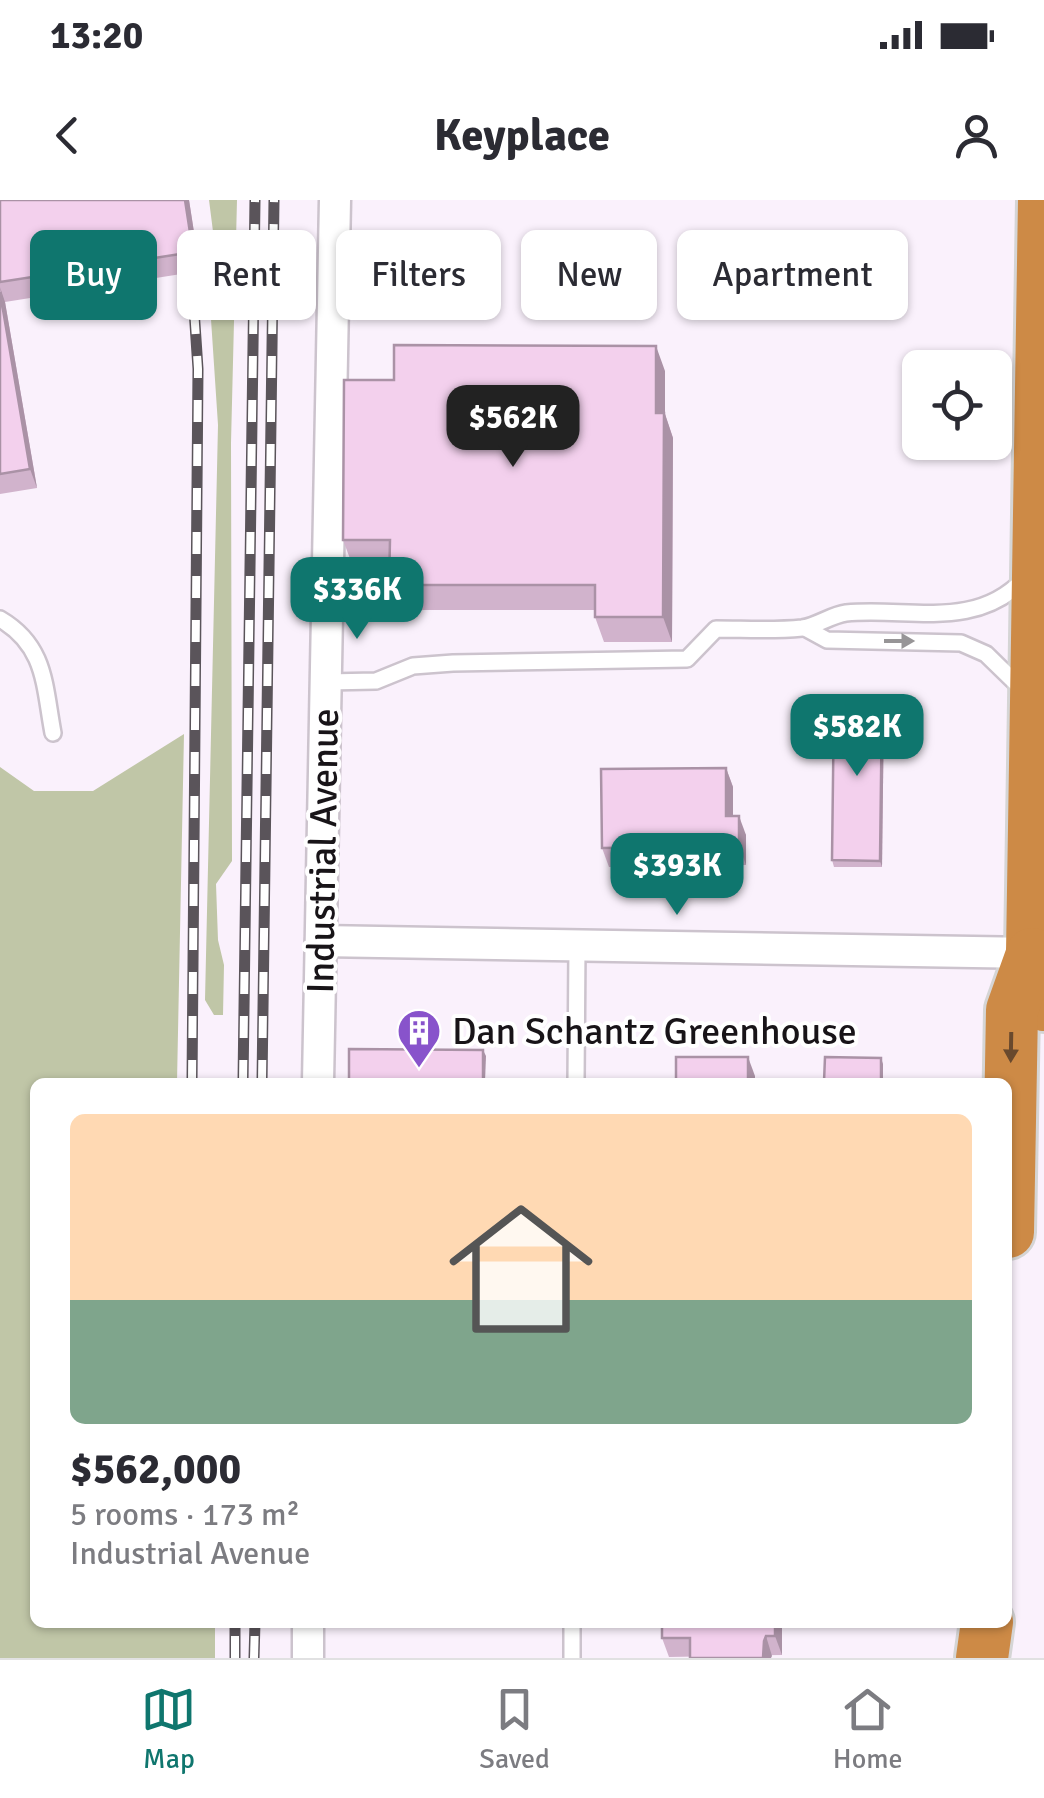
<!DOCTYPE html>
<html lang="en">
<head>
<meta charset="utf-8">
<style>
	:root { --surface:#fff; --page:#f2f2f3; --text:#2b2b33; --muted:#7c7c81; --line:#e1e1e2; --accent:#0f766e }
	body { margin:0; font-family:Signika,sans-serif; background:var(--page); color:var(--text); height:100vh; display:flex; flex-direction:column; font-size:38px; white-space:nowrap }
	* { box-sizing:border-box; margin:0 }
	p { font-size:32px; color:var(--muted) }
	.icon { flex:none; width:55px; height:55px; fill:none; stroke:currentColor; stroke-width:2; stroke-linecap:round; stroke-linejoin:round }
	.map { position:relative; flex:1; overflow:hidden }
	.panel { position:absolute; left:30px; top:878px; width:982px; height:550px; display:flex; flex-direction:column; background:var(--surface); border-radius:15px; box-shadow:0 2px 8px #0004 }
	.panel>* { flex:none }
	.guide { position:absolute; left:30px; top:30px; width:985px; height:90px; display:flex; gap:20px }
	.controls { position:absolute; left:902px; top:150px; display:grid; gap:20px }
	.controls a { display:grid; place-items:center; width:110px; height:110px; border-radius:15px; background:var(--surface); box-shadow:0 2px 8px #0004; font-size:50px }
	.price { position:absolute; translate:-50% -85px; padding:0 22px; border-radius:20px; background:var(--accent); color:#fff; font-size:32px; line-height:65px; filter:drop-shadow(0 2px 5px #0008) }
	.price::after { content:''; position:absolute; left:50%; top:60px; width:30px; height:22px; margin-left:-15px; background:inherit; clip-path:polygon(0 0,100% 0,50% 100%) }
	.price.selected { background:#222; color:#fff }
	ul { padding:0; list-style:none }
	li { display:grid; align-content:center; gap:20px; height:530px; padding:0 40px }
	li+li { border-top:2px solid var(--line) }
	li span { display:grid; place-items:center; height:310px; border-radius:15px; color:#555 }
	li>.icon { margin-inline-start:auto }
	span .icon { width:180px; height:180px; fill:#fffc; stroke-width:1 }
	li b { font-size:42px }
	.pill { padding:0 35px; border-radius:15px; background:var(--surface); box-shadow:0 2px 8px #0004; font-size:35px; line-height:90px }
	.pill.selected { background:var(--accent); color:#fff }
	.status { display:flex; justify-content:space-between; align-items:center; height:70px; padding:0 50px; background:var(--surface); direction:ltr }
	.status svg { height:28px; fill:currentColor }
	header { display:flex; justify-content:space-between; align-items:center; height:130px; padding:0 40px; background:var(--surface); font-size:45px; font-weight:700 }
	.tab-bar { display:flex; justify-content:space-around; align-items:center; height:140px; border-top:2px solid var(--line); background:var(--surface); font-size:28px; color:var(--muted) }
	.tab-bar a { display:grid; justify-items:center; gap:5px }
	.tab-bar .selected { color:var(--accent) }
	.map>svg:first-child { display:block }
</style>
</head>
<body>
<div class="status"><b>13:20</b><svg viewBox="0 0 49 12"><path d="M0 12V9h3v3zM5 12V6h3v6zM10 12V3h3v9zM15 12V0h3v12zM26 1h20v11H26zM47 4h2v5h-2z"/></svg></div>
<header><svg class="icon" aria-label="back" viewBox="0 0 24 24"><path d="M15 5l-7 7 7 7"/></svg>Keyplace<svg class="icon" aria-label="person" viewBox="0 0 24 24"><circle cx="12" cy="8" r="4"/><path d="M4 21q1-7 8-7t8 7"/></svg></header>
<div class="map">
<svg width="1044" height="1458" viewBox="0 0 1044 1458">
	<rect width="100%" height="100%" fill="#faf1fc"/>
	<g fill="#c0c6a7">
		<path d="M209 0H237L231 243 232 661 216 684 218 740 224 765 223 815H214L205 800 218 225 208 74 217 63Z"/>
		<path d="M184 534 177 882H35V1422L215 1423V1458H0V567L34 591H93Z"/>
	</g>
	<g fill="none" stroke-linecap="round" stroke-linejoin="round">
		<defs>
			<g id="lane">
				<path d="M0 419C46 446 44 485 53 533"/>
				<path d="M805 428 827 440 961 443 986 454 1021 488"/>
				<path d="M327 482 376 481 413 466 453 463 687 459 716 429C744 429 774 431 802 428 817 426 831 415 846 413 909 407 975 431 1024 379"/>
				<path d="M576 882 577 746"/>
				<path d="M572 1458V1422"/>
			</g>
			<g id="street">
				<path d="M321 741 1032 753"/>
				<path d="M318 882 335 0"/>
				<path d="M308 1422V1458"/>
			</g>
			<g id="highway">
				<path d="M1044 0 1032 753 1044 805"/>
				<path d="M1008 1032 1012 810 1032 754"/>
				<path d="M982 1458 987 1422"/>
			</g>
		</defs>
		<use href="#lane" stroke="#ccc3cd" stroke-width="20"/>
		<use href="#street" stroke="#ccc3cd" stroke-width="35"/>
		<use href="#highway" stroke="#d5d5d5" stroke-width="58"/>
		<use href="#lane" stroke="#fff" stroke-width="15"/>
		<use href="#street" stroke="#fff" stroke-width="30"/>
		<use href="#highway" stroke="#cd8a46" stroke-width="52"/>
		<defs>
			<g id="rail">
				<path d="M192 882 198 169 193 94"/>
				<path d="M243 882 255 0"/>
				<path d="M262 882 274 0"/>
				<path d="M235 1458V1422"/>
				<path d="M254 1458 255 1422"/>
			</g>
		</defs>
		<use href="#rail" stroke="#5a545a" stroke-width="11"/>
		<use href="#rail" stroke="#fff" stroke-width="8" stroke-dasharray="22" stroke-linecap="butt"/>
	</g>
	<g fill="#d1b3cc">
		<path d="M0 0H189L200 71 5 102 37 288 0 294Z"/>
		<path d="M665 171V214L673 238 672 442H604L595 417V410H398L389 385V364H352L343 340 394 180Z"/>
		<path d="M884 505 882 667H834L832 660Z"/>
		<path d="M726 568 733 587V616L746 635V665L609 667 602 648Z"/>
		<path d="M662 1422H788V1425H782V1455L669 1457 662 1438Z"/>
	</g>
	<g fill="#aa92a6">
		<path d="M185 0H189L200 71 193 52Z"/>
		<path d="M0 87 5 102 37 288 30 269Z"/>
		<path d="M656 146 665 171V214L673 238 672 442 663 417 656 213Z"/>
		<path d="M882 498 884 505 882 667 880 661Z"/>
		<path d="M726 568 733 587V635L726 616Z"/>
		<path d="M739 616 746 635V665L739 646Z"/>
		<path d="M483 850 486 856 485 882H483Z"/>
		<path d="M748 857 755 876V882H748Z"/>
		<path d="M881 858 883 864V882H881Z"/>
		<path d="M775 1422H781L782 1425V1455L775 1436Z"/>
		<path d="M766 1436 772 1456 771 1458H763L764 1441Z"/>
	</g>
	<g fill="#f3d0ed" stroke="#aa92a6" stroke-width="2.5">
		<path d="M0 0H185L193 52 0 82Z"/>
		<path d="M0 92 30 269 0 274Z"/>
		<path d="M394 145 656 146V213H664L663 417H595V385H389L390 340H343L344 180H394Z"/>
		<path d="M834 498H882L880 661 832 660Z"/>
		<path d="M726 568V616H739V646L602 648 601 569Z"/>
		<path d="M349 849 483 850V882H349Z"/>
		<path d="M676 857H748V882H685V880H676Z"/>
		<path d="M825 857 881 858V882H824Z"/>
		<path d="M662 1422H775V1436H766L764 1441 763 1458H690V1438H662Z"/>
	</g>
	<defs><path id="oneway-solid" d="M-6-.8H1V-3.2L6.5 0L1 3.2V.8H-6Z" transform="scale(2.5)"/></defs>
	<use fill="#979597" href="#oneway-solid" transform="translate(899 441)"/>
	<use fill="#69492d" href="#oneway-solid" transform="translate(1011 847) rotate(91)"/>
	<defs>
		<symbol id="building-pin" viewBox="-11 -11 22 30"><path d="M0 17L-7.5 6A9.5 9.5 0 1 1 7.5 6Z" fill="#8853cb" stroke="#fff"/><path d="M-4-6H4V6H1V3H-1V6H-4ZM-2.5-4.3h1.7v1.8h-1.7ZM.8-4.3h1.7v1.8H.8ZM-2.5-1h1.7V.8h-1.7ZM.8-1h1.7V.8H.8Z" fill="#fff"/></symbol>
	</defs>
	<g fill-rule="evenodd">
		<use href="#building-pin" x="394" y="806" width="50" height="68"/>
	</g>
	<g text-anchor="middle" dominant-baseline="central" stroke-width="8" stroke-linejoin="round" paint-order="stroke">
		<g font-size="38" fill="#181418" stroke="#fff">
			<text transform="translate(323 651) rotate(-89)">Industrial Avenue</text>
		</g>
		<g font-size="38" fill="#181418" stroke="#fff" text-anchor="start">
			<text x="452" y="831">Dan Schantz Greenhouse</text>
		</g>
	</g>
</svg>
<div class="controls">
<a><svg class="icon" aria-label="locate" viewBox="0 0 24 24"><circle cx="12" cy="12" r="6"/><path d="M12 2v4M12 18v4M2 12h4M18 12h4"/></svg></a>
</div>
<b class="price selected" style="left:513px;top:270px">$562K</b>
<b class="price" style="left:357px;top:442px">$336K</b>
<b class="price" style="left:857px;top:579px">$582K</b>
<b class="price" style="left:677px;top:718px">$393K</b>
<div class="guide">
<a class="pill selected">Buy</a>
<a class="pill">Rent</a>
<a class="pill">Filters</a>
<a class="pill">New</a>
<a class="pill">Apartment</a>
</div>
<section class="panel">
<ul>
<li><span style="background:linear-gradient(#ffd9b3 60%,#7fa58c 0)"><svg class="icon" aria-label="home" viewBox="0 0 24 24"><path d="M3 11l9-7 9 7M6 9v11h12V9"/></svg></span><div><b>$562,000</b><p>5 rooms · 173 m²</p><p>Industrial Avenue</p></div></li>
</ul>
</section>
</div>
<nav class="tab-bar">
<a class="selected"><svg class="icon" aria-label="map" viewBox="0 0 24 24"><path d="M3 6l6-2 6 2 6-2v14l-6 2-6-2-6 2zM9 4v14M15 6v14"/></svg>Map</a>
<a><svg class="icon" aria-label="saved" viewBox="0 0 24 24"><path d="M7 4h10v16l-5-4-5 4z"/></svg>Saved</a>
<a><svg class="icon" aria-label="home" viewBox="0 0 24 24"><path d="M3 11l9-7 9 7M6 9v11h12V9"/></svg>Home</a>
</nav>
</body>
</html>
